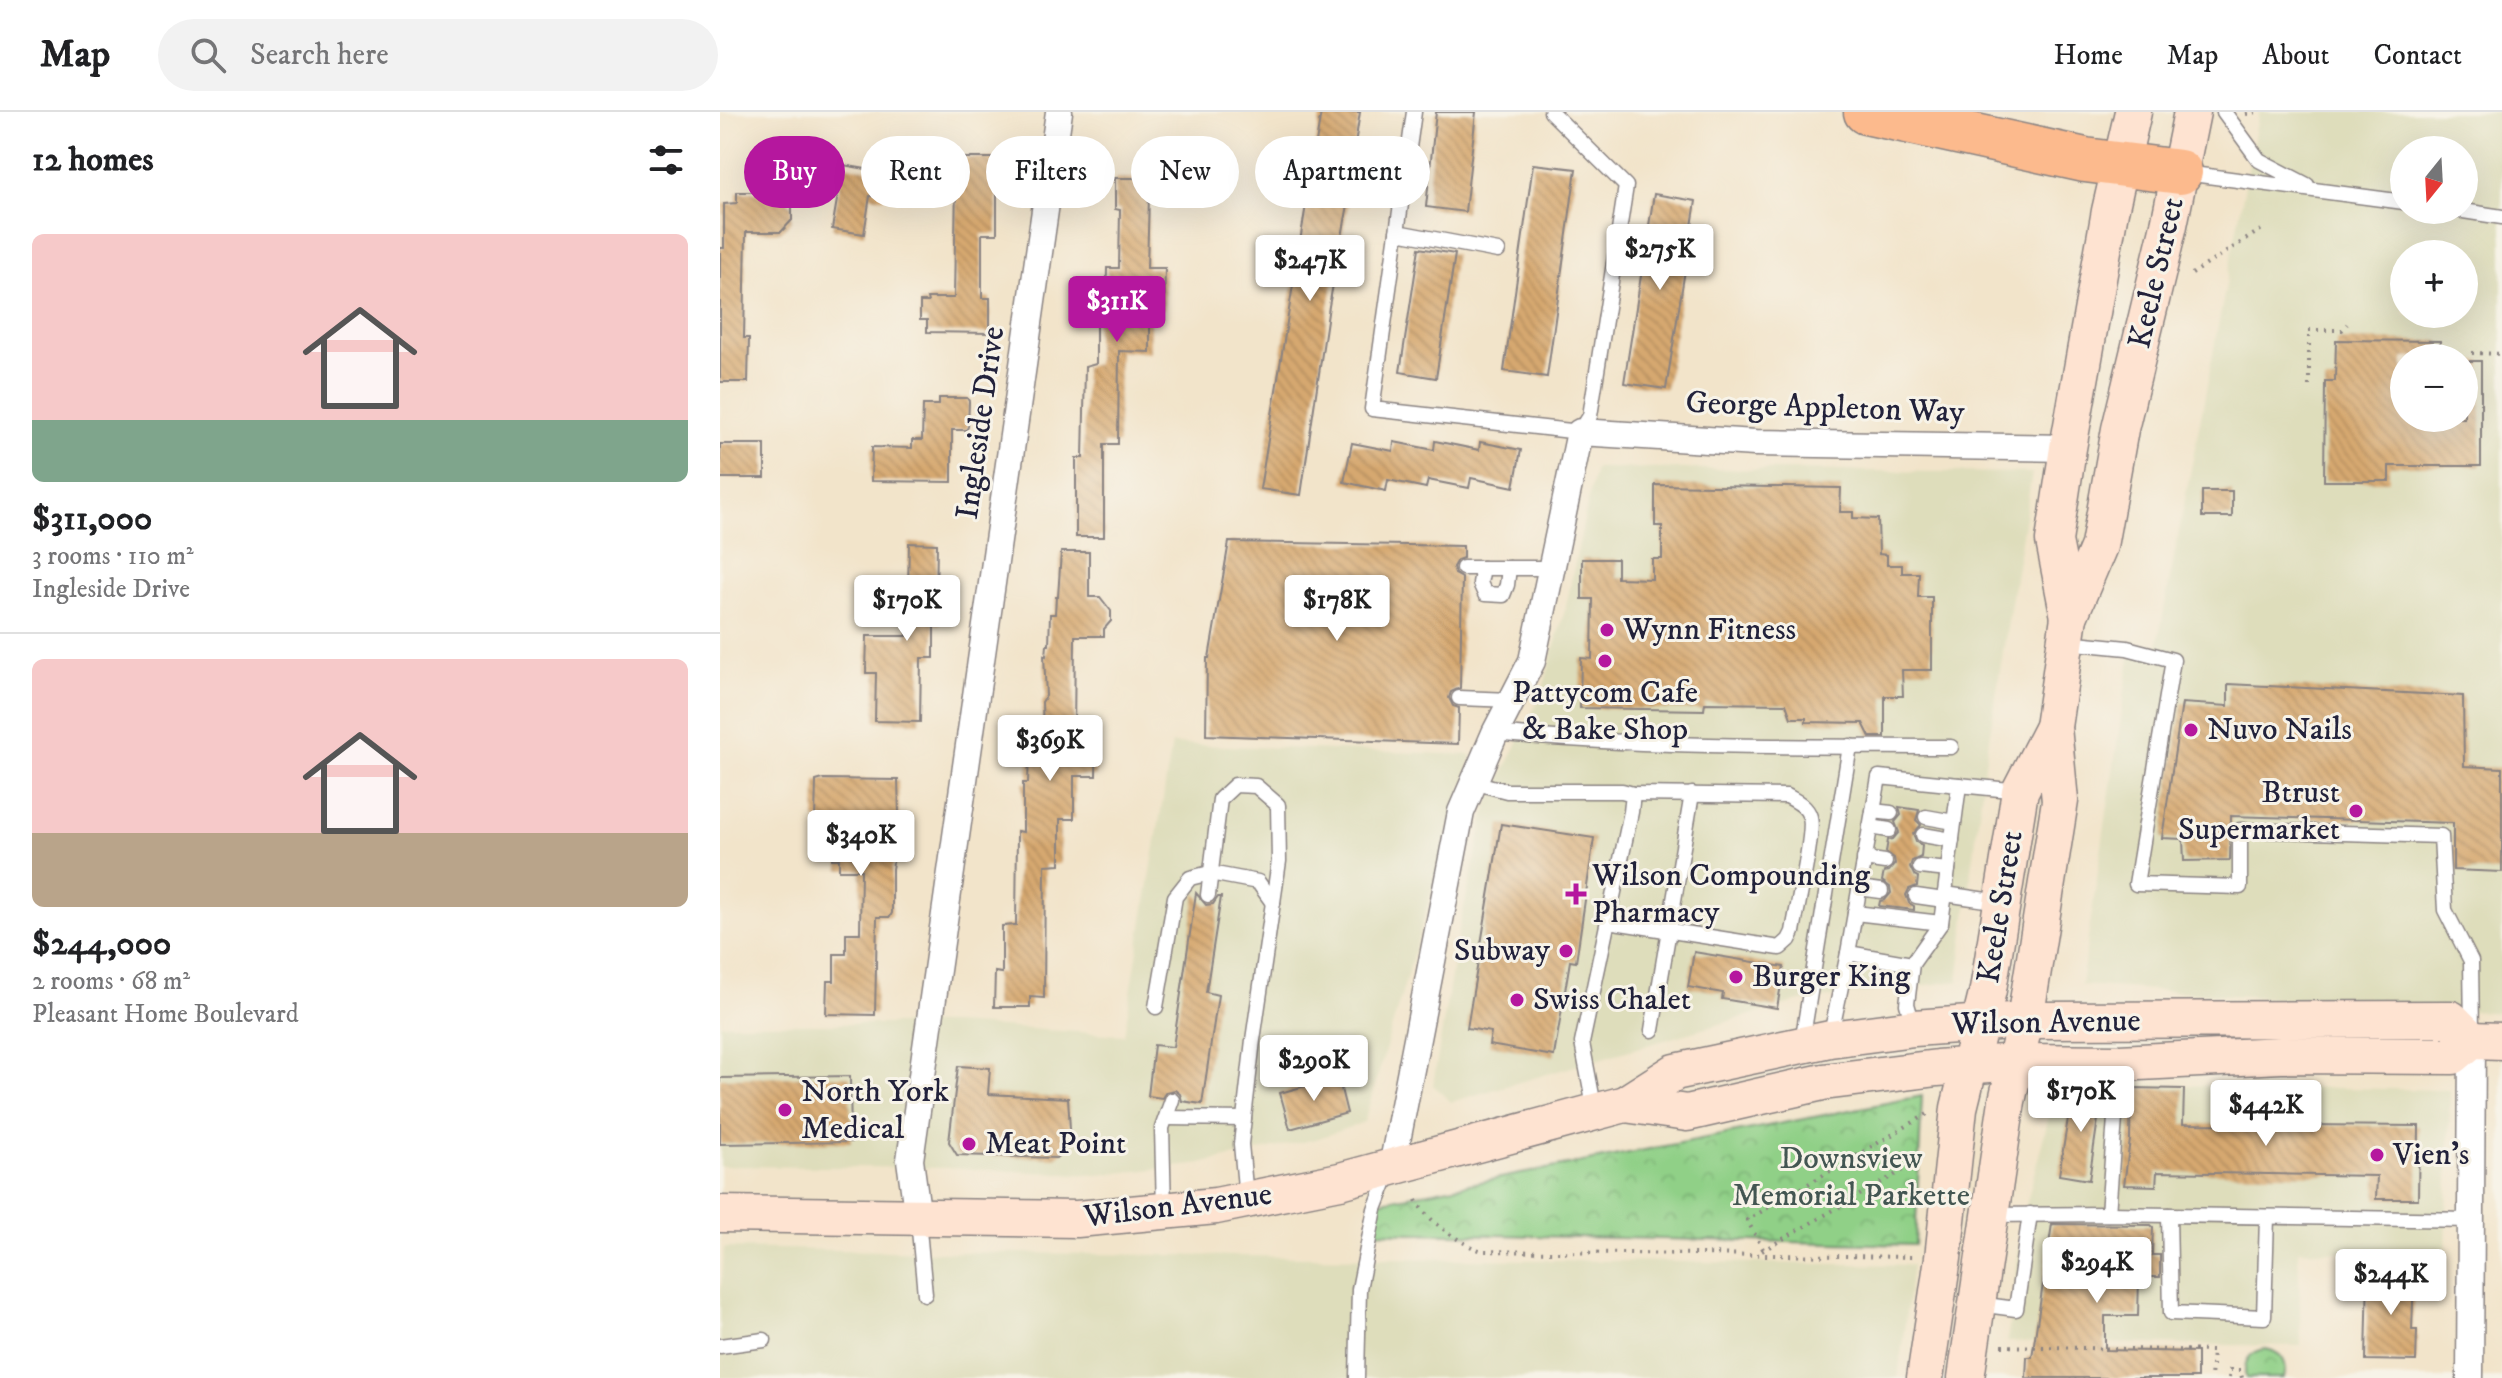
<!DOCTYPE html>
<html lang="en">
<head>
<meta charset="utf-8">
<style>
	:root { --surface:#fff; --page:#f2f2f2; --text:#202124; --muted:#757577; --line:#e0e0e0; --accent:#b5179e }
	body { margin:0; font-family:"IM FELL DW Pica",serif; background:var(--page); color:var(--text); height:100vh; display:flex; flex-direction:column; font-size:30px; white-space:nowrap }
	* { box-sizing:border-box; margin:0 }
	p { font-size:26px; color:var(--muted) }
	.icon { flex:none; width:44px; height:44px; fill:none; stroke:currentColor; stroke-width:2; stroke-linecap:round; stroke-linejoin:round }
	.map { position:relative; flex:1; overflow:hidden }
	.panel { display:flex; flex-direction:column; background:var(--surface); width:720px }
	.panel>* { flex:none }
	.hud { position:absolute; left:24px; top:24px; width:760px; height:72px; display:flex; gap:16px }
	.needle { width:52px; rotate:198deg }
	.fabs { position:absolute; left:1670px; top:24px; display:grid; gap:16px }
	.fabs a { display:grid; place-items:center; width:88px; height:88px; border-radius:50%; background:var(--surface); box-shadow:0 8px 32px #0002; font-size:40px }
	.price { position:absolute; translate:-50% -68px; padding:0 18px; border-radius:8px; background:#fff; color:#222; font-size:26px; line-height:52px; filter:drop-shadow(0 2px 4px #0008) }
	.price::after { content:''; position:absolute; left:50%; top:48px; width:24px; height:18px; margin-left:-12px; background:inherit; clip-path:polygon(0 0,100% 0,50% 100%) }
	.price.on { background:var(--accent); color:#fff }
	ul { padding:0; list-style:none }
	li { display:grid; align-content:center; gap:16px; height:424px; padding:0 32px }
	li+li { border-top:2px solid var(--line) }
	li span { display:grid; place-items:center; height:248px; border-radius:12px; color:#555 }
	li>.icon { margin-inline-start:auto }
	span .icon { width:144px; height:144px; fill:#fffc; stroke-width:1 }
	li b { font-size:34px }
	h2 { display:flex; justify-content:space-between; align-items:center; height:96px; padding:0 32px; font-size:34px }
	.chip { padding:0 28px; border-radius:36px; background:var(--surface); box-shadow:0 8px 32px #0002; font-size:28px; line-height:72px }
	.chip.on { background:var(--accent); color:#fff }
	header { display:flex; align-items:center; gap:48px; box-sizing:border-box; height:112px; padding:0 40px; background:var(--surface); border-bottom:2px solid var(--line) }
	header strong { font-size:38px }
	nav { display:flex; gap:44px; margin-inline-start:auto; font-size:28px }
	.search { width:560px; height:72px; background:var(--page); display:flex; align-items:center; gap:20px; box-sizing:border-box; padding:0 28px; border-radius:44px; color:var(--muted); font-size:30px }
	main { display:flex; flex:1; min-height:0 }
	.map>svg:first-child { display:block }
</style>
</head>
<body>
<header>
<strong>Map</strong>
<div class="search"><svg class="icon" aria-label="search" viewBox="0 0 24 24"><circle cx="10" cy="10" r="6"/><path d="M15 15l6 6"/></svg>Search here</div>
<nav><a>Home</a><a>Map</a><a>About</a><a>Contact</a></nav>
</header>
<main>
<section class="panel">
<h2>12 homes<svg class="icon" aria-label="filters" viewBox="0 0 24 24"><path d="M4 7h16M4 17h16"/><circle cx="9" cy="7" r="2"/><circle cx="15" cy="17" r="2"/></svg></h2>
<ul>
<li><span style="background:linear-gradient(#f6c9c9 75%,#7fa58c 0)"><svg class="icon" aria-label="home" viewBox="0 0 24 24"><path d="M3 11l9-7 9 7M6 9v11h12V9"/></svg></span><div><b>$311,000</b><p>3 rooms · 110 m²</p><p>Ingleside Drive</p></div></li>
<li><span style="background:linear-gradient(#f6c9c9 70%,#b9a48a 0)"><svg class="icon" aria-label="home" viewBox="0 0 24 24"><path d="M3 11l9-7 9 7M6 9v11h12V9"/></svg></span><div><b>$244,000</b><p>2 rooms · 68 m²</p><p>Pleasant Home Boulevard</p></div></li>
</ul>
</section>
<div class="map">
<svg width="1782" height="1266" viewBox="0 0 1782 1266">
	<defs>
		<pattern id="park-crowns" width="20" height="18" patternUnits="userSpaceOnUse" patternTransform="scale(2)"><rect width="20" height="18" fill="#90d087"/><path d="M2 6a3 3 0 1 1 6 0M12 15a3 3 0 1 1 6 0" fill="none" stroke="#7cb275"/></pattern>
		<pattern id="building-back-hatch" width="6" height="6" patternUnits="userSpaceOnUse" patternTransform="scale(2)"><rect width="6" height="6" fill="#d6a86f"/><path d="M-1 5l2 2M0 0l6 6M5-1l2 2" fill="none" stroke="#b79061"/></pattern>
	</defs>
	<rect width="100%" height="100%" fill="#f7f3e8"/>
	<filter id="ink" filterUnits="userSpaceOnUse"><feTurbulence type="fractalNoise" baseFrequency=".0125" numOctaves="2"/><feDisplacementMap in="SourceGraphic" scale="16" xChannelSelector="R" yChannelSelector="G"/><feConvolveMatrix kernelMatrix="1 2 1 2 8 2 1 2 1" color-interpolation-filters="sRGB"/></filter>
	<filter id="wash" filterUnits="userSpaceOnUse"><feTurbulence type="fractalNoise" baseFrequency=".006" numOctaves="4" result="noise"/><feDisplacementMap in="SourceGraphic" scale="32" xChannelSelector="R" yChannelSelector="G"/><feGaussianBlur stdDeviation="1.8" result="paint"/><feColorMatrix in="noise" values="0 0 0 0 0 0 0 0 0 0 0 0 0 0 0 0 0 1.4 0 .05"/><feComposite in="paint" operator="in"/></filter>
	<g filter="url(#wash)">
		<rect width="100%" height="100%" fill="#f2e4ca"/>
		<g fill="#deddbb" fill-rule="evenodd">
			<path d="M1539 0H1782V901L1361 873 1412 533 1437 535ZM1684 38H1744V98H1684ZM1684 142H1744V202H1684ZM1684 246H1744V306H1684Z"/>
			<path d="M875 356 1312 361 1266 645 1238 869 1075 890 731 990 713 973 738 822 767 695 822 580 846 494Z"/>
			<path d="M452 632 752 643 644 1010 596 1027 474 1053 377 1063 233 1056 0 1054V912H233L404 923Z"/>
			<path d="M1342 971 1730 978 1726 1145 1578 1138 1581 1234 1287 1230 1303 1105 1335 981Z"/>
			<path d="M4 1136 219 1140 1192 1153 1178 1266H0V1188Z"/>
		</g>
		<g fill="url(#park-crowns)" stroke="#597961" stroke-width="2">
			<path d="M1202 984 1195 1133 651 1120 657 1090Z"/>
			<path d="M1546 1237C1562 1240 1569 1251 1564 1266H1526C1522 1250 1530 1239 1546 1237Z"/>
		</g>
		<g id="blocks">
			<g fill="url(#building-back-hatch)">
				<path d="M601 0H640L630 65 633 66 609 194 581 383 540 377Z"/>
				<path d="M716 0H756L745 100 706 95Z"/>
				<path d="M245 46H277V122H262V186H270V221L207 220V208H200V190H208L207 186H234L236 72H229V47Z"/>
				<path d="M813 52 856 57 827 265 784 259Z"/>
				<path d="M123 53 169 61 164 86 150 84 144 122 112 117Z"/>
				<path d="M395 66H444V84H429L427 156H445L444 198H430V240L399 239 398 332H384V425H356V346H363L365 255 376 252V204H386L387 156H399L400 98 395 97Z"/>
				<path d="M17 80H65V87L72 94V108L61 120H26L24 226H29L28 270H0V136H4V92L17 91Z"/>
				<path d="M934 82 976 89 946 277 904 271Z"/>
				<path d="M699 136 735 142 716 266 680 260Z"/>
				<path d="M1616 228 1720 229V246H1684V306H1744V249H1761V354H1669V369H1604L1605 269H1615Z"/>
				<path d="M219 286H247L249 289 248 315 246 318H232V370L151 369 152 335 192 336V328H202L203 293H219Z"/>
				<path d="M715 329 759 338 760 330 801 338 794 375 751 366 749 376 708 368 706 376 668 368 666 379 624 370 632 331 673 339 674 330 714 338Z"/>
				<rect x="0" y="332" width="45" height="34"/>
				<path d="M935 373 1121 376 1120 400H1133V406L1158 407 1159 442 1167 443V453H1182V461H1199L1198 485H1212V558H1182L1183 584H1165V625H1150L1143 611 1086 610V606H1071L1066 592 985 591 984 598 860 596 861 546 872 547 873 487H862V447H897V466L932 467V447H942V414H935Z"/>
				<rect x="1482" y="379" width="30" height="26"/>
				<path d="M509 430 743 434V446L737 448 733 455 735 462 742 466 740 576 731 580 729 586 733 594 739 596 738 632 486 623 487 546H489Z"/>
				<path d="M189 431 217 432 216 493H221V513L214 512V546H201L200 610 155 609 156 561H146L147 524H187Z"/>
				<path d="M341 440H369V485H380L391 499V509L384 517V524H355L354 623H377L376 664H354V707H340V752L325 753 324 886 310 885V895H274L275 860 282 861V814L296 813 297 719 303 720V671H308L309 642 315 643V623H323L322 590 326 584 324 543 326 544 327 533H329L330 502H335L336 485H338Z"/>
				<path d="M1508 572 1743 584 1744 654 1782 656V760L1733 758V711L1511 704 1510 748 1464 749 1463 727 1442 726 1462 591 1508 594Z"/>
				<path d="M103 667 178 668 180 738H175L172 757V801L170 805H157L155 903 106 902 107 869H114V842H126V821H140L141 758H119V747H112V709L95 707 96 669Z"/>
				<path d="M1179 695 1199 698 1196 708 1201 713 1193 722 1196 730 1202 733 1201 745 1192 749 1190 755 1194 763 1198 765 1197 774 1189 777 1186 783 1189 791 1194 794V798L1159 794 1160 789 1165 788 1171 781 1170 775 1162 769 1164 760 1169 759 1175 752 1174 746 1166 740 1168 728 1173 727 1179 720 1175 710 1181 703Z"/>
				<path d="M781 712 874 726 856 850 850 849 834 944 769 933 771 920 747 916Z"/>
				<path d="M476 781 486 793 493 792 498 785H501L486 880 498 883 482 992 462 989 460 982 455 978 446 980 442 986 428 984 434 933 453 935Z"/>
				<path d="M974 840 1064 855 1057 896 1002 887 1003 881 968 875Z"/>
				<path d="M238 954 270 956 268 982 348 986 351 1032 336 1046 237 1043 229 1030Z"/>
				<path d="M130 964 131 1030 0 1032V966Z"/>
				<path d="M618 965 627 1001 570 1017 560 981Z"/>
				<path d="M1353 975 1382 980 1369 1068 1339 1063Z"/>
				<path d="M1411 976 1464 977 1463 1012 1699 1014 1698 1087H1656L1657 1064 1437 1060 1436 1074 1404 1073 1410 1028Z"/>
				<path d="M1332 1112 1431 1113 1433 1115 1432 1143H1440V1165H1419L1418 1204H1385V1238L1477 1240V1266H1306L1307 1245H1312Z"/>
				<path d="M1648 1159 1694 1162 1692 1218H1697L1696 1249 1646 1248Z"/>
			</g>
		</g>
	</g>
	<g filter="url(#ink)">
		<use href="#blocks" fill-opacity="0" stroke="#8a8382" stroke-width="2"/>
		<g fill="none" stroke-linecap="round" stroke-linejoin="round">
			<defs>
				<g id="lane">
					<path d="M694 0 652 297 860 320 870 304 906 74 831 0"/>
					<path d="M1504 0 1539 48 1587 73"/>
					<path d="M1465 61 1684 90"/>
					<path d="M1737 98 1782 105"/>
					<path d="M677 120 778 139"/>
					<path d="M743 456H832"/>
					<path d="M763 456 760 471 765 482 783 483 787 473 789 456"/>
					<path d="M1346 530 1407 536 1453 548 1416 772 1520 775V718L1721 724 1725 798 1751 849 1752 920"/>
					<path d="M739 586 792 588"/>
					<path d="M775 621C926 636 1079 634 1231 635"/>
					<path d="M753 670 787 679H902L913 682 911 700 862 931 875 999"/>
					<path d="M1239 673 1300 679"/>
					<path d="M1153 699 1171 701"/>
					<path d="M1206 705 1234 710"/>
					<path d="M1150 715 1169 718"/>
					<path d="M1203 723 1232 728"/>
					<path d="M1144 747 1165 750"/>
					<path d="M1200 755 1228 758"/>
					<path d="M1139 776 1161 779"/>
					<path d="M1225 782 1280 790"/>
					<path d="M488 783 500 687 515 673 536 674 558 693 559 749 533 928 521 1032 526 1086"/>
					<path d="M1196 784 1224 788"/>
					<path d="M1135 801 1221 811"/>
					<path d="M888 809 1060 836 1069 828 1073 820C1076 799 1095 721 1090 705 1087 694 1076 689 1067 684L913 682"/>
					<path d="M1192 852 1128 841 1159 665 1239 673 1221 811 1192 852 1187 892 1194 916"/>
					<path d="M436 895 455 785 470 766 490 761 538 770 553 791"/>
					<path d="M932 918 972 682"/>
					<path d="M1110 927 1128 841"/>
					<path d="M1082 930 1130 634"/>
					<path d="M447 1006 524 1007"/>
					<path d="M444 1099 442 1016 452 988"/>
					<path d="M1388 1102 1399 951"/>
					<path d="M1272 1103 1388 1102 1751 1108"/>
					<path d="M1449 1103 1451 1201 1544 1205 1547 1105"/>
					<path d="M198 1107 205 1182"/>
					<path d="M1258 1192 1296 1197 1310 1102"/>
					<path d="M0 1234 44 1228"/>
					<path d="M637 1266 639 1177 655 1097 670 1059"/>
				</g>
				<g id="street">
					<path d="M672 1055 741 700 775 621 812 549 860 320 1035 331 1348 336"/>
					<path d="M198 1106 190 1048 339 0"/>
					<path d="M1750 1266 1752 928"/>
				</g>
				<g id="secondary">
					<path d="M1349 505 1334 429 1348 336 1390 99 1413 0"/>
					<path d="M905 992 967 1001 1103 970 1217 956 1296 950 1399 951 1561 943 1733 944 1752 928 1782 929"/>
					<path d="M0 1102 357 1107 496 1094 620 1069 905 992 955 960 1110 927 1194 916 1305 908 1731 907 1752 928"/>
					<path d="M1205 1266 1223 1146 1239 996 1268 878 1300 679 1333 615"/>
					<path d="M1246 1266 1287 989 1305 908 1340 689 1333 615 1349 505 1379 434 1400 317 1449 113 1472 0"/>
				</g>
				<path id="highway" d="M1146 0 1365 48 1460 60"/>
			</defs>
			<use href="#lane" stroke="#8a8382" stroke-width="17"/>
			<use href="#street" stroke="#8a8382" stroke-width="29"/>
			<use href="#secondary" stroke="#8a8382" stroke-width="39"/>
			<use href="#highway" stroke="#8a8382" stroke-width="47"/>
			<g stroke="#8a8382" stroke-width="4" stroke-dasharray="2 6" stroke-linecap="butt">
				<path d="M1526 2 1538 0"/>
				<path d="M1472 162 1542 117"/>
				<path d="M1752 241 1782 242"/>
				<path d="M1589 274V218H1622L1627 212"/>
				<path d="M696 1088C705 1107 742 1133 762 1139L1194 1145"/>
				<path d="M1043 1137 1027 1108 1209 1001"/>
				<path d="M1042 1139 1178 1061 1206 1042"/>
				<path d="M1282 1234 1493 1239 1491 1266"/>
				<path d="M1509 1266 1510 1258H1520L1522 1266"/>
			</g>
			<use href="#lane" stroke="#fff" stroke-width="14"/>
			<use href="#street" stroke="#fff" stroke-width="26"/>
			<use href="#secondary" stroke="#fee3d1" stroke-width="36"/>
			<use href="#highway" stroke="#fcba8d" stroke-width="44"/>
		</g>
	</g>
	<g fill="#b5179e" stroke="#f7f3e8" stroke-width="3">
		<circle cx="887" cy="518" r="8"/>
		<circle cx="885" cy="549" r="8"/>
		<circle cx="1471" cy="618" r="8"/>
		<circle cx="1636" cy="699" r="8"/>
		<path d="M852 770h8v8h8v8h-8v8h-8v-8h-8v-8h8z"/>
		<circle cx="846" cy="839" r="8"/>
		<circle cx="1016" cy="865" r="8"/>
		<circle cx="797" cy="888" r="8"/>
		<circle cx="65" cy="998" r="8"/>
		<circle cx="249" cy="1032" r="8"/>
		<circle cx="1657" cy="1043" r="8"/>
	</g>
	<g text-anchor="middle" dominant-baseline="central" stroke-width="6" stroke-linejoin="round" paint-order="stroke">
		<g font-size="32" fill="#22223b" stroke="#f7f3e8">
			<text transform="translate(1437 161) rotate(-77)">Keele Street</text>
			<text transform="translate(1105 296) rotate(2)">George Appleton Way</text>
			<text transform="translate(261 311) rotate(-82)">Ingleside Drive</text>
			<text transform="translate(1281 795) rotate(-81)">Keele Street</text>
			<text transform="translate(1326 911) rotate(-1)">Wilson Avenue</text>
			<text transform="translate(458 1094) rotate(-7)">Wilson Avenue</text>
		</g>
		<g font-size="32" fill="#22223b" stroke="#f7f3e8" text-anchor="start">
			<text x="903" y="518">Wynn Fitness</text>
			<text x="885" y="581" text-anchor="middle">Pattycom Cafe<tspan x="885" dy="37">&amp; Bake Shop</tspan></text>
			<text x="1487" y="618">Nuvo Nails</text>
			<text x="1620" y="681" text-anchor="end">Btrust<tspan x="1620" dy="37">Supermarket</tspan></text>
			<text x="872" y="764">Wilson Compounding<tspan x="872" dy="37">Pharmacy</tspan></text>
			<text x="830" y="839" text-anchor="end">Subway</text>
			<text x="1032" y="865">Burger King</text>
			<text x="813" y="888">Swiss Chalet</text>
			<text x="81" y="980">North York<tspan x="81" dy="37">Medical</tspan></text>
			<text x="265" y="1032">Meat Point</text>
			<text x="1673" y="1043">Vien's</text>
		</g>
		<g font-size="32" fill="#435652" stroke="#f7f3e8">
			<text x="1131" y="1047">Downsview<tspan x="1131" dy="37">Memorial Parkette</tspan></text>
		</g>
	</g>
</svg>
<div class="fabs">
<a><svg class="needle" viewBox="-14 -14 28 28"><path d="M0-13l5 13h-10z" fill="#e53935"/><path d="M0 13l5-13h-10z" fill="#757577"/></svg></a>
<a>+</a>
<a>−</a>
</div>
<b class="price" style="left:940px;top:180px">$275K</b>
<b class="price" style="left:590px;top:191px">$247K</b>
<b class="price on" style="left:397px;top:232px">$311K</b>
<b class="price" style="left:187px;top:531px">$170K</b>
<b class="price" style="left:617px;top:531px">$178K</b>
<b class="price" style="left:330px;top:671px">$369K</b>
<b class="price" style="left:141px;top:766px">$340K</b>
<b class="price" style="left:594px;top:991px">$290K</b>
<b class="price" style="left:1361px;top:1022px">$170K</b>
<b class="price" style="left:1546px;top:1036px">$442K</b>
<b class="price" style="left:1377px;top:1193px">$294K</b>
<b class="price" style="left:1671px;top:1205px">$244K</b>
<div class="hud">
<a class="chip on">Buy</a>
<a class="chip">Rent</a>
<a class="chip">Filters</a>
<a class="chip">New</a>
<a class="chip">Apartment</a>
</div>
</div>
</main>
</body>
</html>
